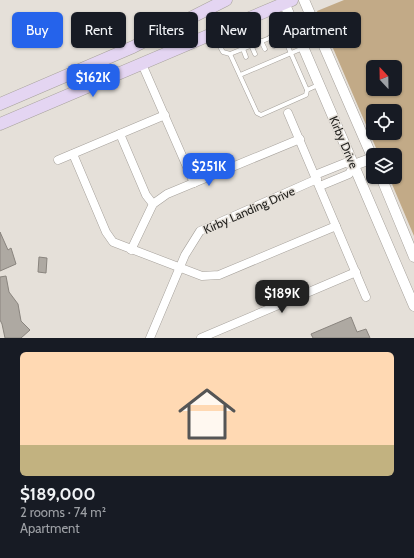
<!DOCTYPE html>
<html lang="en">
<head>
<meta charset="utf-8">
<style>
	:root { --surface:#171b24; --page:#20242c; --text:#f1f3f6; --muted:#9ea1a6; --line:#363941; --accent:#2563eb }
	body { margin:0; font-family:Cabin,sans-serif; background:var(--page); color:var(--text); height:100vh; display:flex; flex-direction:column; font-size:15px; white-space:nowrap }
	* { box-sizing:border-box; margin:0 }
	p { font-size:13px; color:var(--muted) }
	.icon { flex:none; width:22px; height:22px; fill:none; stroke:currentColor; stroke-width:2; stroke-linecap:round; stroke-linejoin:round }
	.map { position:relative; height:338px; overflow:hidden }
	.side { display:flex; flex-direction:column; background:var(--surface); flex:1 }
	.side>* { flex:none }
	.hud { position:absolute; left:12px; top:12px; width:390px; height:36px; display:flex; gap:8px }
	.needle { width:26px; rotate:338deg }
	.buttons { position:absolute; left:366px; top:60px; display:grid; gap:8px }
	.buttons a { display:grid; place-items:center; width:36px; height:36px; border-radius:6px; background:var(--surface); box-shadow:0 1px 3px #0004; font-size:20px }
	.price { position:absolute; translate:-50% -34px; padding:0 9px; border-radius:8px; background:var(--accent); color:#fff; font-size:13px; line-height:26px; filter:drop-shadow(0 1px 2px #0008) }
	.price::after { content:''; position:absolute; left:50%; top:24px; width:12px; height:9px; margin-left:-6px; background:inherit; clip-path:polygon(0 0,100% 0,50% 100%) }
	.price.current { background:#222; color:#fff }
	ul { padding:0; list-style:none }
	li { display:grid; align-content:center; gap:8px; height:212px; padding:0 20px }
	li+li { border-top:1px solid var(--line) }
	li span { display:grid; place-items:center; height:124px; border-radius:6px; color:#555 }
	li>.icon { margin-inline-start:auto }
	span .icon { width:72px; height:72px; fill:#fffc; stroke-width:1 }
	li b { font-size:17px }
	.chip { padding:0 14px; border-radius:6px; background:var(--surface); box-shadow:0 1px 3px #0004; font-size:14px; line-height:36px }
	.chip.current { background:var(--accent); color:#fff }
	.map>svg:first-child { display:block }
</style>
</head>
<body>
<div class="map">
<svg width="414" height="338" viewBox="0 0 414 338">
	<rect width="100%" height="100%" fill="#e5e0d9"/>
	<path fill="#c2aa87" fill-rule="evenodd" d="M344 0H414V236L389 177H395V155H379L317 11ZM373 67H395V89H373ZM373 111H395V133H373Z"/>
	<g fill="#aea9a2" stroke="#89847e">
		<path d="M0 232 8 250 11 248 16 264 0 271Z"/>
		<path d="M39 257 47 258 46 273 38 272Z"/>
		<path d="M6 276 9 292 18 304 21 321 30 330 21 338H5L2 324 0 320V277Z"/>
		<path d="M351 317 357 332 366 329 370 338H313L311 334Z"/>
	</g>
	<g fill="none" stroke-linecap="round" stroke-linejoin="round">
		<defs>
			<g id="service">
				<path d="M214 36 223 52 230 54 257 113 261 115 306 95 307 90 318 85"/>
				<path d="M270 37 274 46"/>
				<path d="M261 41 265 49"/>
				<path d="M251 45 255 54"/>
				<path d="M243 49 246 57"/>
				<path d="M230 54 282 33 307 90"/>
				<path d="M240 75 303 48"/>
			</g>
			<g id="minor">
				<path d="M142 64 194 183"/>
				<path d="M288 113 366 297"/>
				<path d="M120 134 146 195 153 204"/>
				<path d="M73 154 106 232 113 242 202 276 219 275 336 226"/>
				<path d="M58 160 165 115"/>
				<path d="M315 175 345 163 354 165 349 174 320 186"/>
				<path d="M131 250 153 204 167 194 300 139"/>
				<path d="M150 338 185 255 200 231 317 179"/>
				<path d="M201 338 356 272"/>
			</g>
			<g id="tertiary">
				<path d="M283 0 414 306"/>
				<path d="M304 0 373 159"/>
				<path d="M354 165 373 158"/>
				<path d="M381 177 414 257"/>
			</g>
			<g id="secondary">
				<path d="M0 104 133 47 226 0"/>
				<path d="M0 124 292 0"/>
			</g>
		</defs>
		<use href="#service" stroke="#a6a19b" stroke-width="5"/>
		<use href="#minor" stroke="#a6a19b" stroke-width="9"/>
		<use href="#tertiary" stroke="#a6a19b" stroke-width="11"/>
		<use href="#secondary" stroke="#a6a19b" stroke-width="13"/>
		<use href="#service" stroke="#fff" stroke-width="4"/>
		<use href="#minor" stroke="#fff" stroke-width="8"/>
		<use href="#tertiary" stroke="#fff" stroke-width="10"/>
		<use href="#secondary" stroke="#e4d5f2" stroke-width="12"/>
	</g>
	<g text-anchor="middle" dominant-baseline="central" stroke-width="3" stroke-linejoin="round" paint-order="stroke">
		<g font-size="12" fill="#22211e" stroke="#e5e0d9">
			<text transform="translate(344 142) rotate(67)">Kirby Drive</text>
			<text transform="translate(249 210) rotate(-24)">Kirby Landing Drive</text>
		</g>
	</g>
</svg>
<div class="buttons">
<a><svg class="needle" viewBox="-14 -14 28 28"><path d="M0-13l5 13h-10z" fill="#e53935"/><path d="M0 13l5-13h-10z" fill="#9ea1a6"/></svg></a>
<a><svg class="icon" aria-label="locate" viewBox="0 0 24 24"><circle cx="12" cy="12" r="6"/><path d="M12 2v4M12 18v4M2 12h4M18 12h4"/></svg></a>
<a><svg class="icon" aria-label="layers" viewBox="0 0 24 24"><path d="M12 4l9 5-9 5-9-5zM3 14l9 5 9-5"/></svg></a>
</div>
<b class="price" style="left:93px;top:98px">$162K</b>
<b class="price" style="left:209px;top:187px">$251K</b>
<b class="price current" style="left:282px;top:314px">$189K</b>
<div class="hud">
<a class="chip current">Buy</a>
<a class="chip">Rent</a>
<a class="chip">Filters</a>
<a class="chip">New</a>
<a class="chip">Apartment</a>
</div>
</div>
<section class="side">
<ul>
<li><span style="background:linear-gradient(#ffd9b3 75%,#c2b280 0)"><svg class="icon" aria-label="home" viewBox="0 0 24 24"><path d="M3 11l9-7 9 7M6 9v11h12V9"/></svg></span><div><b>$189,000</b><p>2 rooms · 74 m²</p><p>Apartment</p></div></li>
</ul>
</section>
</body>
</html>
